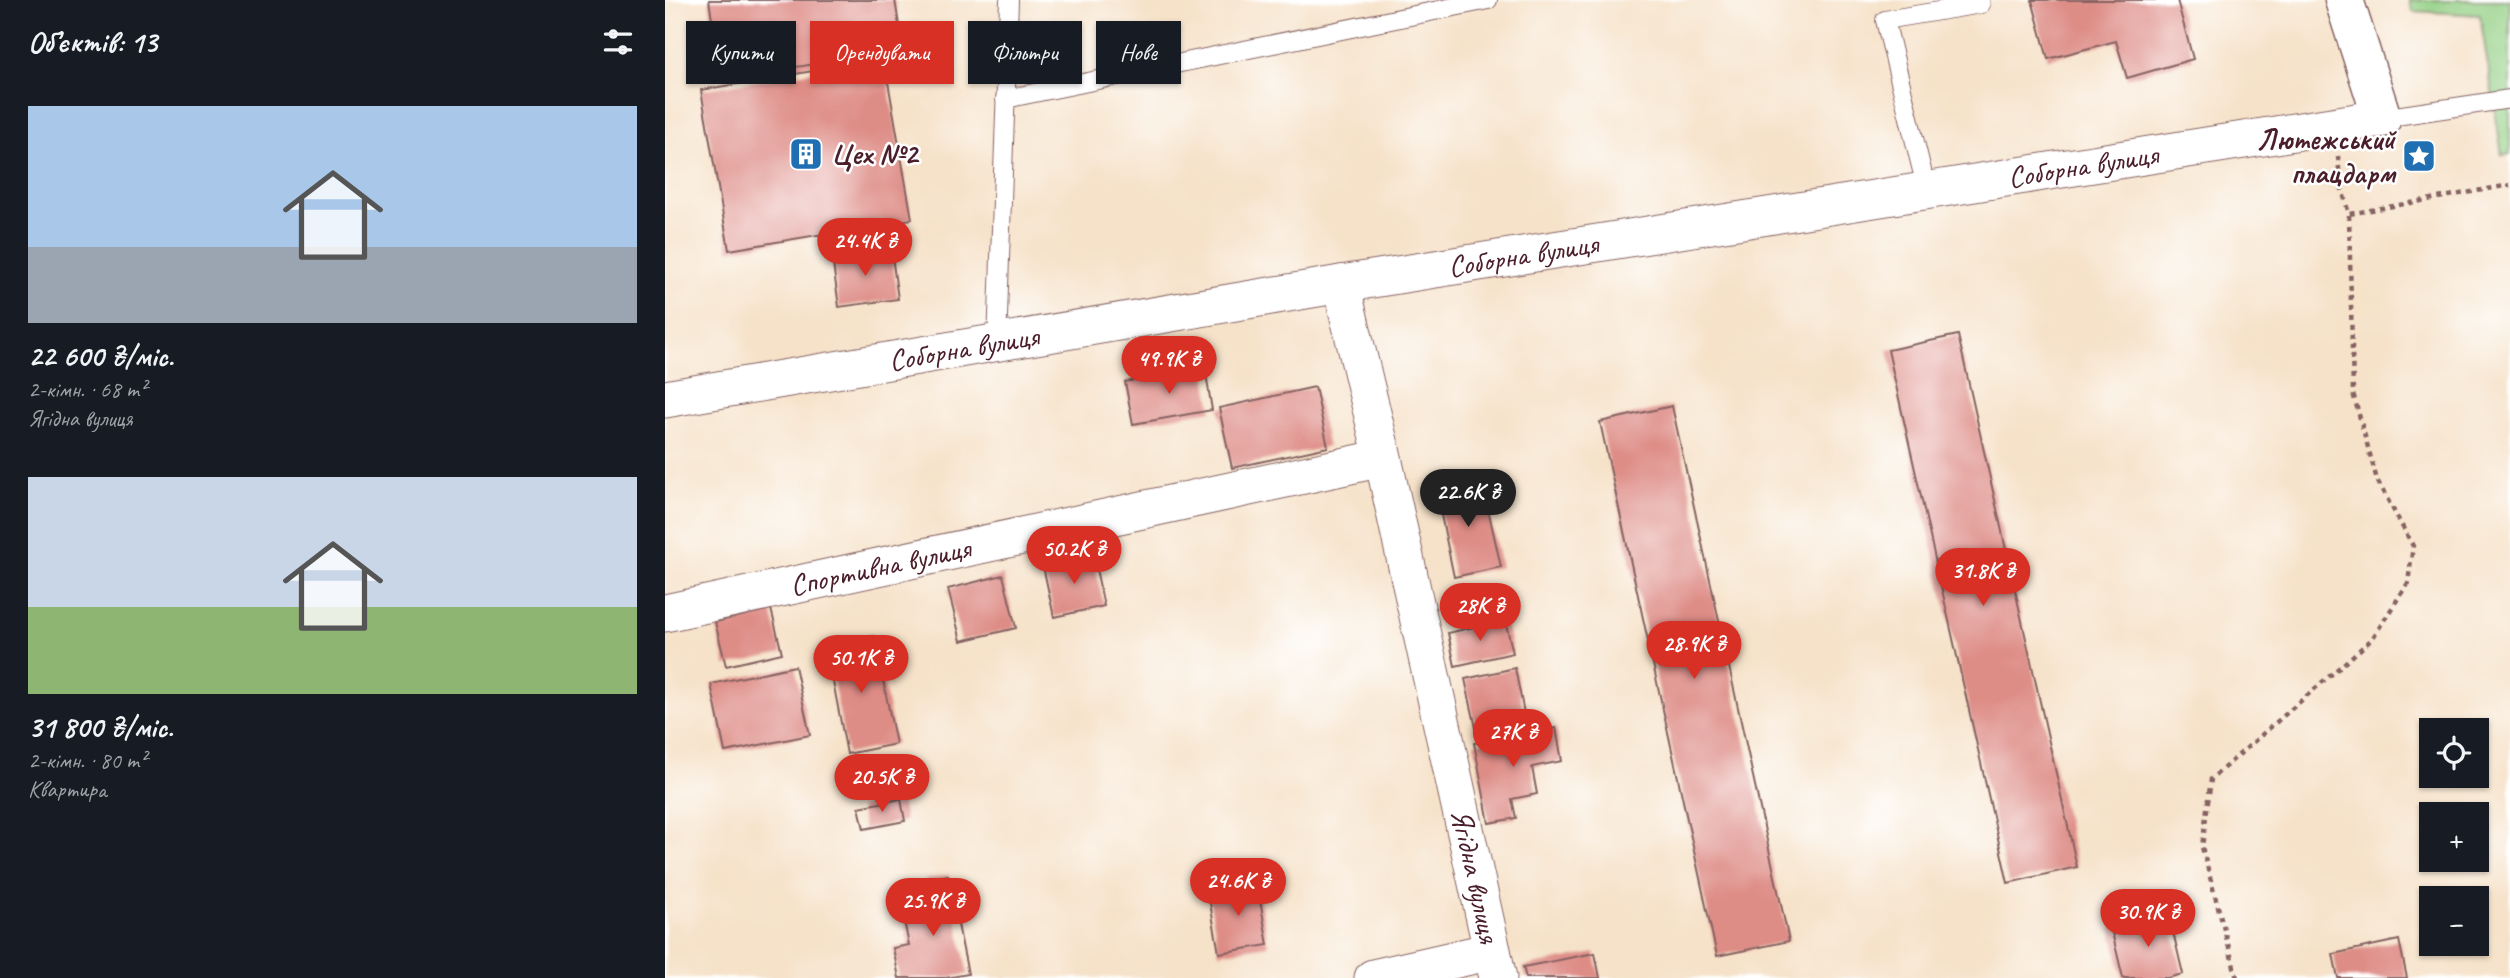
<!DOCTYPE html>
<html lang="uk">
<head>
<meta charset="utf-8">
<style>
	:root { --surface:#171b24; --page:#20242c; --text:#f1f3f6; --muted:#9ea1a6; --accent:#d93025 }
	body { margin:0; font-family:Caveat,sans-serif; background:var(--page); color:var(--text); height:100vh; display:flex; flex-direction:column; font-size:26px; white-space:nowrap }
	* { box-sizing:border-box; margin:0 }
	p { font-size:23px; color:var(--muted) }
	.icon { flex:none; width:38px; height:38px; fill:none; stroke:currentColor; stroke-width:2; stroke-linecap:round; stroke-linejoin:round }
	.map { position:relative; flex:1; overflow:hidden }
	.details { display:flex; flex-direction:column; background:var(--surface); width:665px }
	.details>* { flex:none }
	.banner { position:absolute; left:21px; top:21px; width:665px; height:63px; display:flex; gap:14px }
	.tools { position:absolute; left:1754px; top:718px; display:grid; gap:14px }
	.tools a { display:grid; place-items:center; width:70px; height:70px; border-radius:0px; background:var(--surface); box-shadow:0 2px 5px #0004; font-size:35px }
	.price { position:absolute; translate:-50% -60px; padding:0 16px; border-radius:24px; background:var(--accent); color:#fff; font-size:23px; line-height:46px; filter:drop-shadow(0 2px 4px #0008) }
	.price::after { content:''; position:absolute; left:50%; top:42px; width:21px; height:16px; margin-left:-10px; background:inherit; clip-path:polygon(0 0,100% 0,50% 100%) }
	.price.current { background:#222; color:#fff }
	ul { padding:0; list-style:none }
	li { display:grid; align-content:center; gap:14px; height:371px; padding:0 28px }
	li span { display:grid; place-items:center; height:217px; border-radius:0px; color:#555 }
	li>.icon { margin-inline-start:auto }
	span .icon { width:126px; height:126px; fill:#fffc; stroke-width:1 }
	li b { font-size:30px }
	h2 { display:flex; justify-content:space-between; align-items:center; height:84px; padding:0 28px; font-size:30px }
	.chip { padding:0 24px; border-radius:0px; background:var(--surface); box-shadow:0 2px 5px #0004; font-size:24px; line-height:63px }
	.chip.current { background:var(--accent); color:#fff }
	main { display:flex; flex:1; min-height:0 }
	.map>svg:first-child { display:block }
</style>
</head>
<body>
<main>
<section class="details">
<h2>Об’єктів: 13<svg class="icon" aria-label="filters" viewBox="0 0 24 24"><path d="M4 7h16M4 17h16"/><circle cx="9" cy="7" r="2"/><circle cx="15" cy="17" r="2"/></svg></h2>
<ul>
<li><span style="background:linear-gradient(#a9c7e8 65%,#9aa5b1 0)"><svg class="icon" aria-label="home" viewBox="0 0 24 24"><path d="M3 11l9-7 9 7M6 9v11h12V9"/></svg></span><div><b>22 600 ₴/міс.</b><p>2-кімн. · 68 m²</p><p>Ягідна вулиця</p></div></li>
<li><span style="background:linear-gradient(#c9d6e8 60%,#8fb573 0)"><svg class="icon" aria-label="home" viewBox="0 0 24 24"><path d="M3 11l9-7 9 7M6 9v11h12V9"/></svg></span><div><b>31 800 ₴/міс.</b><p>2-кімн. · 80 m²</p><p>Квартира</p></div></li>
</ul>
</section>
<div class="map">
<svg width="1845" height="978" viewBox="0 0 1845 978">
	<rect width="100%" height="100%" fill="#fff"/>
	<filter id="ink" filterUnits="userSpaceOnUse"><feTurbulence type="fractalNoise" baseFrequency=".0143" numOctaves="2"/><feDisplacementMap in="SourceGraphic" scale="14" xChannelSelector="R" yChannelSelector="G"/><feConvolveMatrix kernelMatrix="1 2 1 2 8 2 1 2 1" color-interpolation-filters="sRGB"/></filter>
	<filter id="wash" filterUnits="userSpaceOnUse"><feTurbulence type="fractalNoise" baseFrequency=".00686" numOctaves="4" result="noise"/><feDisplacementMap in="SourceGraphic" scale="28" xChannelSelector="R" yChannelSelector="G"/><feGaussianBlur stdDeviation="1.57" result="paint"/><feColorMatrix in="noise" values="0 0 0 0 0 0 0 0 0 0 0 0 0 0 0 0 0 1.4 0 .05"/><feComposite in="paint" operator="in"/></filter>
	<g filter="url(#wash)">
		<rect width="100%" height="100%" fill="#f6e2c9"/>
		<path fill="#93cf83" stroke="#6e7757" stroke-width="2" d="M1744 0H1845V154L1837 155 1815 15 1748 11Z"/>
		<g id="blocks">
			<g fill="#de8c86">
				<path d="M44 0H230L238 50 56 79Z"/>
				<path d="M1367 0H1512L1528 59 1462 78 1451 41 1383 59Z"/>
				<path d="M219 59 247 219 64 250 36 90Z"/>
				<path d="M226 249 233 299 174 307 167 257Z"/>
				<path d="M1293 335 1412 867 1343 883 1223 350Z"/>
				<path d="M540 368 547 410 468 424 460 382Z"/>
				<path d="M650 387 663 447 567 468 554 408Z"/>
				<path d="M1007 406 1124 941 1052 956 935 422Z"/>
				<path d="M817 482 836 567 789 577 771 491Z"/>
				<path d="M428 555 439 606 389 617 378 566Z"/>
				<path d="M338 575 351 628 296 641 283 589Z"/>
				<path d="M106 609 117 653 61 666 50 622Z"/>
				<path d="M840 620 848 653 790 666 783 633Z"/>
				<path d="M209 636 231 744 182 754 161 645Z"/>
				<path d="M130 666 145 735 60 752 46 684Z"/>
				<path d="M850 668 860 718 811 728 800 679Z"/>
				<path d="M891 728 897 761 867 767 872 794 847 799 851 818 824 823 809 743Z"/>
				<path d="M236 799 240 821 199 829 194 807Z"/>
				<path d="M283 875 303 974 281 978H234L228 948 244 945 238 916 266 910 260 880Z"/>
				<path d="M592 883 603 945 554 953 543 892Z"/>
				<path d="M1504 915 1518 974 1502 978H1458L1446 928Z"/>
				<path d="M1734 940 1742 978H1673L1668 954Z"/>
				<path d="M930 953 935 978H861L858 967Z"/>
			</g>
		</g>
	</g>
	<g filter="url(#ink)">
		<use href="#blocks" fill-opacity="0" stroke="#866362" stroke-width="2"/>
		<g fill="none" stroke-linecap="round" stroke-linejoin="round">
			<defs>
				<g id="service">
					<path d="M340 99 823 0"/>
					<path d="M1717 118 1845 99"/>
					<path d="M1262 191 1220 20 1316 4"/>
					<path d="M332 344 344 0"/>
				</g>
				<g id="minor">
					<path id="s1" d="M676 284 718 458 833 978"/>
					<path id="s2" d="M0 399 676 284 1717 118"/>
					<path id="s3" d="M0 613 718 458"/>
					<path d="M708 978 827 951"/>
				</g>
				<path id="tertiary" d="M1679 0 1717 118"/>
			</defs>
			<use href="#service" stroke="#866362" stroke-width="20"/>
			<use href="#minor" stroke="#866362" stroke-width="39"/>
			<use href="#tertiary" stroke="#866362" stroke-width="41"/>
			<g stroke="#866362" stroke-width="4.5" stroke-dasharray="5 5" stroke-linecap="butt">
				<path d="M1673 156 1675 182 1684 214 1845 185"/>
				<path d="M1572 978 1537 847 1546 779 1707 639 1743 583 1748 546 1712 480 1688 393 1684 214"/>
			</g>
			<use href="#service" stroke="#fff" stroke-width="18"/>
			<use href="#minor" stroke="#fff" stroke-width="37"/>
			<use href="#tertiary" stroke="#fff" stroke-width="38"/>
		</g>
	</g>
	<defs>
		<symbol id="building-square" viewBox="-11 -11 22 22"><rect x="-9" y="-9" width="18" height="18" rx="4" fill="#1f6fb2" stroke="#fff"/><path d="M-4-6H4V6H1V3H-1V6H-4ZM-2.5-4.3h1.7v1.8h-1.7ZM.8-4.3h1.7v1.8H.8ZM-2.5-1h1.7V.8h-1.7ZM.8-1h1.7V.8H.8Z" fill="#fff"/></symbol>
		<symbol id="sight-square" viewBox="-11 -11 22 22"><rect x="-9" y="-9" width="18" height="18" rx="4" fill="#1f6fb2" stroke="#fff"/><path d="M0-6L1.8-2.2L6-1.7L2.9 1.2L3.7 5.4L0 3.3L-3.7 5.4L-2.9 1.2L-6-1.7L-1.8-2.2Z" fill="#fff"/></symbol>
	</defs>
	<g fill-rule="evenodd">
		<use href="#building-square" x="122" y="135" width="38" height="38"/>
		<use href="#sight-square" x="1735" y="137" width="38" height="38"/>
	</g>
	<g text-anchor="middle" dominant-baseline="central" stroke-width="5" stroke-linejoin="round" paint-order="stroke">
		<g font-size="30" font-weight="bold" fill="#4a1f2b" stroke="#fff" text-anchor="end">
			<text x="1730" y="139">Лютежський<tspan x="1730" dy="34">плацдарм</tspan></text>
			<text x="166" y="154" text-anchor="start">Цех №2</text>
		</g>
		<g font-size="30" fill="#4a1f2b" stroke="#fff">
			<text stroke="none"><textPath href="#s2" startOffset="1437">Соборна вулиця</textPath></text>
			<text stroke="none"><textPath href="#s2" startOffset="870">Соборна вулиця</textPath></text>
			<text stroke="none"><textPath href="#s2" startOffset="303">Соборна вулиця</textPath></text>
			<text stroke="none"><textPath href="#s3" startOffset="220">Спортивна вулиця</textPath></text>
			<text stroke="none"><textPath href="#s1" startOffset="607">Ягідна вулиця</textPath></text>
		</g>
	</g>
</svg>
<div class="tools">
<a><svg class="icon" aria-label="locate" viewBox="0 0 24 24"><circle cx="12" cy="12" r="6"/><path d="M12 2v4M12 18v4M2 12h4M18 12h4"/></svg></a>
<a>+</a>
<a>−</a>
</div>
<b class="price" style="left:200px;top:278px">24.4K ₴</b>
<b class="price" style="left:504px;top:396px">49.9K ₴</b>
<b class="price current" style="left:803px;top:529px">22.6K ₴</b>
<b class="price" style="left:409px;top:586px">50.2K ₴</b>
<b class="price" style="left:1318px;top:608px">31.8K ₴</b>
<b class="price" style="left:815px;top:643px">28K ₴</b>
<b class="price" style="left:1029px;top:681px">28.9K ₴</b>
<b class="price" style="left:196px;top:695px">50.1K ₴</b>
<b class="price" style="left:848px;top:769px">27K ₴</b>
<b class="price" style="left:217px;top:814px">20.5K ₴</b>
<b class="price" style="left:573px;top:918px">24.6K ₴</b>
<b class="price" style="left:268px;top:938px">25.9K ₴</b>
<b class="price" style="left:1483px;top:949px">30.9K ₴</b>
<div class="banner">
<a class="chip">Купити</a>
<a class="chip current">Орендувати</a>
<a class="chip">Фільтри</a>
<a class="chip">Нове</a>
</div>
</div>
</main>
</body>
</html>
